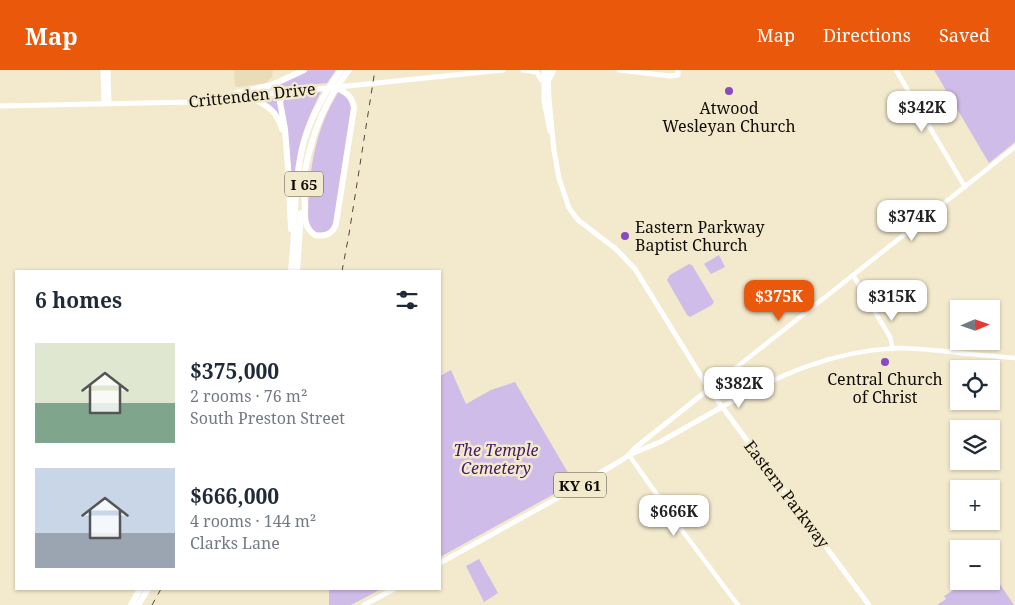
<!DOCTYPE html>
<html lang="en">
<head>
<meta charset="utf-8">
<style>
	:root { --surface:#fff; --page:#f2f2f3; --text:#1f2937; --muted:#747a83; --accent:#ea580c }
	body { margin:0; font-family:"Noto Serif",serif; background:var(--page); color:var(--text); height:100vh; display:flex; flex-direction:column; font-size:19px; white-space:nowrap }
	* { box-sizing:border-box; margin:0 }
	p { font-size:16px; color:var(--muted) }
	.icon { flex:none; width:28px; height:28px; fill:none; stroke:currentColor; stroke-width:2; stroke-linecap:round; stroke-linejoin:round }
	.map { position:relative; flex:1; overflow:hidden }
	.panel { position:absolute; left:15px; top:200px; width:426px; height:320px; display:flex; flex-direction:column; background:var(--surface); border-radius:0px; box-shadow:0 1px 4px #0004 }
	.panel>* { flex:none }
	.needle { width:32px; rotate:88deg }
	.fabs { position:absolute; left:950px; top:230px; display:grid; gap:10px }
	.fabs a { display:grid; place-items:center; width:50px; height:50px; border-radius:0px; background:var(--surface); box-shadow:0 1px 4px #0004; font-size:25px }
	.price { position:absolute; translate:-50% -42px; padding:0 11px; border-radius:10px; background:#fff; color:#222; font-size:16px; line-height:32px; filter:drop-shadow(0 1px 2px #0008) }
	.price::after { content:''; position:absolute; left:50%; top:30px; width:15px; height:11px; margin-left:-8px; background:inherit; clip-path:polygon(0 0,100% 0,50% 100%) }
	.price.current { background:var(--accent); color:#fff }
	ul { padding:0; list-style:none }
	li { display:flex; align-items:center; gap:15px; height:125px; padding:0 20px }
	li span { display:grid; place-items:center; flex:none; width:140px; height:100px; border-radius:0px; color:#555 }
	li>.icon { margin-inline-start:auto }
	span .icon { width:60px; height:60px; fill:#fffc; stroke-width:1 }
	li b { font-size:21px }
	h2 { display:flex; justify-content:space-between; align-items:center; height:60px; padding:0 20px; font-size:21px }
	header { display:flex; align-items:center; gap:30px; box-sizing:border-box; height:70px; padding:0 25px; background:var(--accent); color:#fff }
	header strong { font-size:24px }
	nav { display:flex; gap:28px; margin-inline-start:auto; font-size:18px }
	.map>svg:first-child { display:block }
</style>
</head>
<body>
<header>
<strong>Map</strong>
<nav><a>Map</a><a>Directions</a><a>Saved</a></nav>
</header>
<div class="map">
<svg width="1015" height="535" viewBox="0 0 1015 535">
	<rect width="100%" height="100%" fill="#f3e9cd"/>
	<path fill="#e8dcb9" d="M234 0H273L272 7 266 13 239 17 235 16Z"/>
	<g fill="#cfbce8">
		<path d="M307 0H336L327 13 268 19Z"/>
		<path d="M934 0H1015V72L989 93Z"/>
		<path d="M339 21 344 23 352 34 335 153 330 161 317 164 308 154C308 107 313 62 339 21Z"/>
		<path d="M321 22C310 43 301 65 297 88 295 98 294 110 292 119L289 75 282 33 284 27Z"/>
		<path d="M280 27 283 56 262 30Z"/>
		<path d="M719 185 725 197 711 204 704 194Z"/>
		<path d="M689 194 692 195 714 232 712 235 690 247 687 245 667 210 670 205Z"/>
		<path d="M451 300 466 334 491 320 515 312 574 413 440 487V306Z"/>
		<path d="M479 489 498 523 484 532 466 496Z"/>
		<path d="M991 501 1014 535H937L946 529 944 526 968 511H991Z"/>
		<path d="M329 519H381L351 535H329Z"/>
	</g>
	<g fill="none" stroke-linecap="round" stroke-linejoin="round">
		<path stroke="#fff" stroke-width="4.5" d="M629 385 684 463 738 535"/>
		<g stroke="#fff" stroke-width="4.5">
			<path d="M896 0 965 117"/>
			<path d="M853 205 890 267 893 279"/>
			<path d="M709 319 1015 77"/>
			<path d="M722 337C779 305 831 281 897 278 913 278 928 280 943 281 967 284 991 286 1015 288"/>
		</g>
		<g stroke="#fff" stroke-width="5">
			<path d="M103 0 104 34"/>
			<path d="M108 0 109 34"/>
			<path d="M523 0 537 2 541 10"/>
			<path d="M544 0V31L550 61"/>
			<path d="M548 0 549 29 554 81 559 108 569 138 578 150 616 179 635 199 709 319 869 535"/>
			<path d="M619 0 670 6 678 5V0"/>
			<path d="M549 10 554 0"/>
			<path d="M0 36 192 32 503 0"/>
			<path d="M629 385 660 372 722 337"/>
			<path d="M440 493 554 430 622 390 629 385 635 378 709 319"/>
			<path d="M364 535 394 519"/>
		</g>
		<g stroke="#fff" stroke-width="6">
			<path d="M284 22 280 32 285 59 288 97 291 159"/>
			<path d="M249 27C265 34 277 40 282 59"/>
			<path d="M230 28 236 23 272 15 304 0"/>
			<path d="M303 120C308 135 299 155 315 165 325 167 333 164 336 154L354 38C352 24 344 22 333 16"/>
			<path d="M303 123C304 114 304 105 306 96 313 60 327 28 349 0"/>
			<path d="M291 201C296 160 293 116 303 75 310 48 325 22 341 0"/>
			<path d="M297 201 301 143"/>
			<path d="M131 535 140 519"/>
			<path d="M138 535 148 519"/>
		</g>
		<g stroke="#4c483a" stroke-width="1" stroke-dasharray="6 6" stroke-linecap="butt">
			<path d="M342 201 349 164 375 0"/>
			<path d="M152 535 161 519"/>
		</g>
	</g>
	<g fill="#884bc1" stroke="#f3e9cd" stroke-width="2">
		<circle cx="729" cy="21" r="5"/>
		<circle cx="625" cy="166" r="5"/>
		<circle cx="885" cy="292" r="5"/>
	</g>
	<g text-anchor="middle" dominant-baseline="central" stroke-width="5" stroke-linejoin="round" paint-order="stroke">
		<g fill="#f3e9cd" stroke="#534e40" stroke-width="1">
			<rect x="285" y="101.5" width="38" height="25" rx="4"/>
			<rect x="554" y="402.5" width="52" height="25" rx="4"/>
		</g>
		<g font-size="15" font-weight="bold" fill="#0f0c04">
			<text x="304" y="114">I 65</text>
			<text x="580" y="415">KY 61</text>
		</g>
		<g font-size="16" fill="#0f0c04" stroke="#f3e9cd">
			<text transform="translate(252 25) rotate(-6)">Crittenden Drive</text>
			<text transform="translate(787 424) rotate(53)">Eastern Parkway</text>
		</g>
		<g font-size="16" fill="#0f0c04" stroke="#f3e9cd">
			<text x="729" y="38">Atwood<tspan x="729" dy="18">Wesleyan Church</tspan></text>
			<text x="635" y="157" text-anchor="start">Eastern Parkway<tspan x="635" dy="18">Baptist Church</tspan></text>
			<text x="885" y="309">Central Church<tspan x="885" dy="18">of Christ</tspan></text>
		</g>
		<g font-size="16" font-style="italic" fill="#441968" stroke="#f3e9cd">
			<text x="496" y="380">The Temple<tspan x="496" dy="18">Cemetery</tspan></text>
		</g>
	</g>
</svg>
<div class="fabs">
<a><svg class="needle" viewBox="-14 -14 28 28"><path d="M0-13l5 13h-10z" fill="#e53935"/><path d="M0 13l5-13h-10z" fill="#747a83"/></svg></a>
<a><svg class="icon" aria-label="locate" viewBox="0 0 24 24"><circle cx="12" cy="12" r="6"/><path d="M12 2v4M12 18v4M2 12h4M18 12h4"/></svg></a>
<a><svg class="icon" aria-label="layers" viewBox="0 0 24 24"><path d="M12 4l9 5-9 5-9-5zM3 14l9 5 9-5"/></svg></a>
<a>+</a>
<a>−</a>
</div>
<b class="price" style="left:922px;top:63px">$342K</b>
<b class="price" style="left:912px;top:172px">$374K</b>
<b class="price current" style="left:779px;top:252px">$375K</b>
<b class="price" style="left:892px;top:252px">$315K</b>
<b class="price" style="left:739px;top:339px">$382K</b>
<b class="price" style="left:674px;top:467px">$666K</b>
<section class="panel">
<h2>6 homes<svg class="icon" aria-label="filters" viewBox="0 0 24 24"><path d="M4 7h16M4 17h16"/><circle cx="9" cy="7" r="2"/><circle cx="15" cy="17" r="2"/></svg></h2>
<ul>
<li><span style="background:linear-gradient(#dfe7d0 60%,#7fa58c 0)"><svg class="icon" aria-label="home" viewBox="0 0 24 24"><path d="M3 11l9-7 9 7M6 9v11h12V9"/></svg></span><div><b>$375,000</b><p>2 rooms · 76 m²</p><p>South Preston Street</p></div></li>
<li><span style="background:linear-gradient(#c9d6e8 65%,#9aa5b1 0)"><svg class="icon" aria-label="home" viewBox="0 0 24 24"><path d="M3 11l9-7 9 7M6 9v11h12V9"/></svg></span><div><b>$666,000</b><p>4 rooms · 144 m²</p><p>Clarks Lane</p></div></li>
</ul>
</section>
</div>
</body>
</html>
